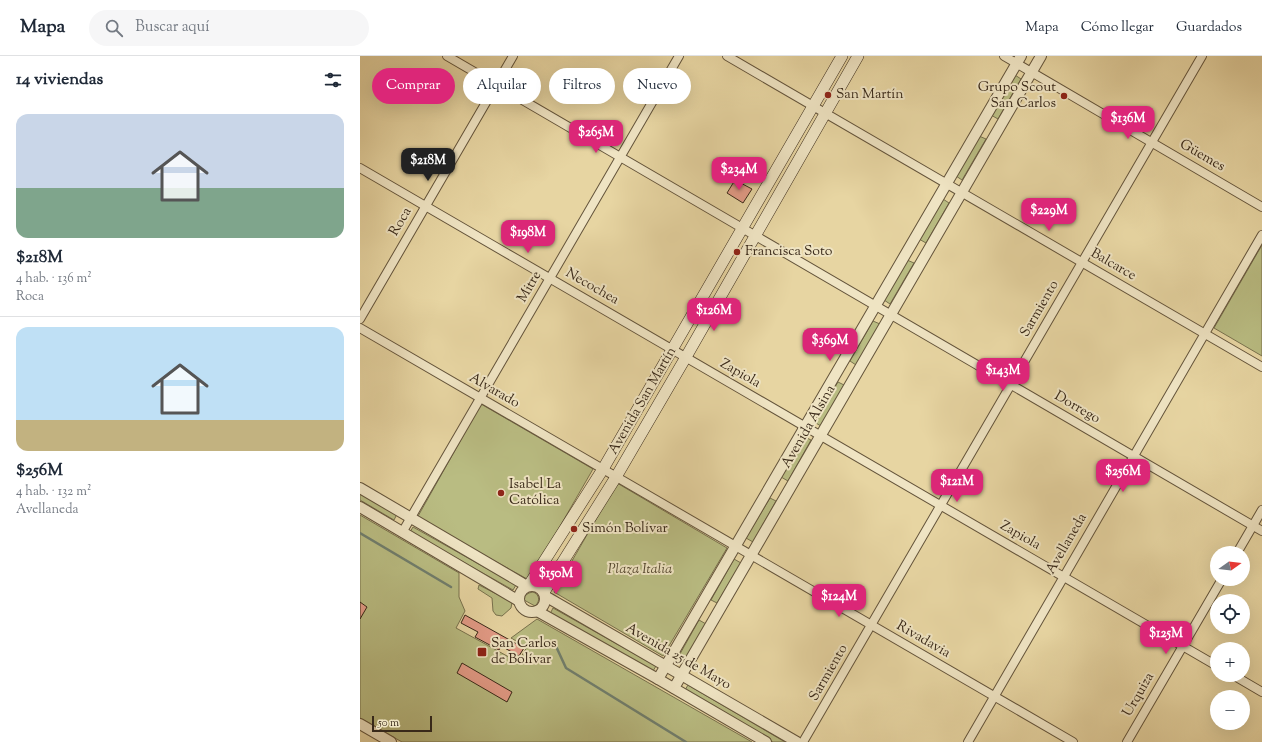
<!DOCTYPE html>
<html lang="es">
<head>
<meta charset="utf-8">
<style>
	:root { --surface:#fff; --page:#f6f6f7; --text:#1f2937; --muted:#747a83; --line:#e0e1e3; --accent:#db2777 }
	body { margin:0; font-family:"Sorts Mill Goudy",serif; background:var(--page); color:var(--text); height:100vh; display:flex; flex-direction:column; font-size:15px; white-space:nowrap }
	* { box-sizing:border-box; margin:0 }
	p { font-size:13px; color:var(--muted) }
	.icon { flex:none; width:22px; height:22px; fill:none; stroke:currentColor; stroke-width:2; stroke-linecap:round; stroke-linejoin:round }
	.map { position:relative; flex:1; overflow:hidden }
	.panel { display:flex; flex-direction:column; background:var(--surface); width:360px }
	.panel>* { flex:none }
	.top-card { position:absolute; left:12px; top:12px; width:380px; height:36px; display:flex; gap:8px }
	.needle { width:26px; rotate:76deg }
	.fabs { position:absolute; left:850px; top:490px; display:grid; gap:8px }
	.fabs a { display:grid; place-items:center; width:40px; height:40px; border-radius:50%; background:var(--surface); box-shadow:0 4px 16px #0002; font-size:20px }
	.scale { position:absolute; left:12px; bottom:10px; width:60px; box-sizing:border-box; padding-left:4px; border:2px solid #392919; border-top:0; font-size:11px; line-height:14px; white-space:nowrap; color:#392919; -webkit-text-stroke:3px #efe4c3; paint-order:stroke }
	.price { position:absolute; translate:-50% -34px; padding:0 9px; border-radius:8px; background:var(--accent); color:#fff; font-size:13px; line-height:26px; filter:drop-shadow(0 1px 2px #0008) }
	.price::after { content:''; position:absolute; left:50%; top:24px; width:12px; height:9px; margin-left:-6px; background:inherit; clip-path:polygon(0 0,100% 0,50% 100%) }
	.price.on { background:#222; color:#fff }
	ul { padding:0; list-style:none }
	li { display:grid; align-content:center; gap:8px; height:212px; padding:0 16px }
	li+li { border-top:1px solid var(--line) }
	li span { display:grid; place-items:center; height:124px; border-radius:12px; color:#555 }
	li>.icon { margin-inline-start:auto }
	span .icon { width:72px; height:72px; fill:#fffc; stroke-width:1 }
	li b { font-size:17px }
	h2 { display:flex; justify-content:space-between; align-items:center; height:48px; padding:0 16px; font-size:17px }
	.tag { padding:0 14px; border-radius:18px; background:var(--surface); box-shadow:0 4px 16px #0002; font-size:14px; line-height:36px }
	.tag.on { background:var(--accent); color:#fff }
	header { display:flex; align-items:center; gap:24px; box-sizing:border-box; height:56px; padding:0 20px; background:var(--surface); border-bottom:1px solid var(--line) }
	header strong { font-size:19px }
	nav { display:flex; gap:22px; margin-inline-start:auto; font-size:14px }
	.search { width:280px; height:36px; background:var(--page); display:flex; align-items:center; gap:10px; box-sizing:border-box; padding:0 14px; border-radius:22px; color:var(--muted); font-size:15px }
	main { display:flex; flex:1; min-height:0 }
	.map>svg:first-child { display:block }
</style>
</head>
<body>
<header>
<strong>Mapa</strong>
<div class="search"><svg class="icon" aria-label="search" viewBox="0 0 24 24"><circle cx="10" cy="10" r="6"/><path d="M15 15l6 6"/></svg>Buscar aquí</div>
<nav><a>Mapa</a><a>Cómo llegar</a><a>Guardados</a></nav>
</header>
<main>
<section class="panel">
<h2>14 viviendas<svg class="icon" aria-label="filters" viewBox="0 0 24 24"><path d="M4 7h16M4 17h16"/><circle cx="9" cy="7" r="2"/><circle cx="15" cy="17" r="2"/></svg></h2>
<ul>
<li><span style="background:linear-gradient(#c9d6e8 60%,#7fa58c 0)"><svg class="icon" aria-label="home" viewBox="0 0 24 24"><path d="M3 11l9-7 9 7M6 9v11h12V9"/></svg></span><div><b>$218M</b><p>4 hab. · 136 m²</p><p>Roca</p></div></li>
<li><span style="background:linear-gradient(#bfe0f5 75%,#c2b280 0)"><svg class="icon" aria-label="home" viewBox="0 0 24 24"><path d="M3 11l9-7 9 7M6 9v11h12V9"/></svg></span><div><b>$256M</b><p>4 hab. · 132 m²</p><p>Avellaneda</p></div></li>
</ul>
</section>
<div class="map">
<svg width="902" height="686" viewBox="0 0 902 686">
	<rect width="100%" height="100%" fill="#e7d5a2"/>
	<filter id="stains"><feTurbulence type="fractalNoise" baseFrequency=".005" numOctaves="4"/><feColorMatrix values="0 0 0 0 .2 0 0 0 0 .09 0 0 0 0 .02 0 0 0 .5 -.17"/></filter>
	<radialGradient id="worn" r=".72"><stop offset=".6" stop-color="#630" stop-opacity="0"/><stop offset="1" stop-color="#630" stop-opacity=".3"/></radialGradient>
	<g fill="#b9bc82" stroke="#79724e">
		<path d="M655 19 661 23 638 63 631 59Z"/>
		<path d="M619 80 626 83 602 124 596 120Z"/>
		<path d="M583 143 589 147 566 187 559 183Z"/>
		<path d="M902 189V300L854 272Z"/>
		<path d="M547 204 554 207 530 248 524 244Z"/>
		<path d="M513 265 520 268 496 309 490 305Z"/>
		<path d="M478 326 484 329 461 370 454 366Z"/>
		<path d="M121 348 233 413 169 524 57 462Z"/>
		<path d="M445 381 451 384 428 425 421 421Z"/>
		<path d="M257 427 367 492 303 600 194 536Z"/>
		<path d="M0 437 37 458 34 464 0 444Z"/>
		<path d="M410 442 416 445 393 486 386 482Z"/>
		<path d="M0 459 99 517V541L105 555 96 572 158 606 167 591 151 582 177 563 392 686H42L0 662Z"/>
		<path d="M53 471 156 529 153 534 50 476Z"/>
		<path d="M374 503 381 507 357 547 351 544Z"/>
		<path d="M119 529 152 546 151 552 142 560 136 559 133 555 132 542 118 533Z"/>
		<path d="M173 536C179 538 181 545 175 550L164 544 163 541 169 537Z"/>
		<path d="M193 552 296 610 293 615 190 558Z"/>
		<path d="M339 564 346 568 322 608 316 605Z"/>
		<path d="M328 629 425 686H413L325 634Z"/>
	</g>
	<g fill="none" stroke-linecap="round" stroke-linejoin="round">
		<g stroke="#717f6e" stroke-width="2.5">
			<path d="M0 477 91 531"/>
			<path d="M194 586 206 612 326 686"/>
		</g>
	</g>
	<g fill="#e49c88" stroke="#392919">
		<path d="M375 124 392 133 383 147 367 137Z"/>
		<path d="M0 546 7 551 0 563Z"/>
		<path d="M105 559 164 592 159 600 141 590 139 594 115 581 118 576 101 567Z"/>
		<path d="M102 607 152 636 147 646 97 617Z"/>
	</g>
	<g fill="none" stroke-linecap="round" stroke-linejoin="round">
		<defs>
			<g id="minor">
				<path d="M87 0 902 475"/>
				<path d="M367 0 902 311"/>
				<path d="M644 0 902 151"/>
				<path d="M0 112 857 610"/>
				<path d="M0 263 153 0"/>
				<path d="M0 272 713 686"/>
				<path d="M43 475 319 0"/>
				<path d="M877 497 902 454"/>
				<path d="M873 619 902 636"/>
				<path d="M443 686 842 0"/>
				<path d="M608 686 902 179"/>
				<path d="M767 686 862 523"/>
			</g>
			<g id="tertiary">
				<path d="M0 432 167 530"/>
				<path d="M0 451 159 545"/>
				<circle cx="172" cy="543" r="13"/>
				<path d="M185 540 437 686"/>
				<path d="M177 555 298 623 406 686"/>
				<path d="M298 623 661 0"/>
				<path d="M314 632 681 0"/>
				<path d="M0 668 31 686"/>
			</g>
			<g id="secondary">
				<path d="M169 529 243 413 482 0"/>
				<path d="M184 536 256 421 326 301 498 0"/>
			</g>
		</defs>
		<use href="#minor" stroke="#64543b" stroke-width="10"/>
		<use href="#tertiary" stroke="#64543b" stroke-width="12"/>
		<use href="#secondary" stroke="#392919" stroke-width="12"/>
		<use href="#minor" stroke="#efe4c3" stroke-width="8"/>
		<use href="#tertiary" stroke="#efe4c3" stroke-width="10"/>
		<use href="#secondary" stroke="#efe4c3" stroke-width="11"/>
	</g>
	<g fill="#8f2418" stroke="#efe4c3" stroke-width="1.5">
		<circle cx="468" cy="39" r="4"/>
		<circle cx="704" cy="40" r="4"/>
		<circle cx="377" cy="196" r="4"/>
		<circle cx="141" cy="437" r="4"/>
		<circle cx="214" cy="473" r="4"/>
		<rect x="117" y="591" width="10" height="10" rx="2"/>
	</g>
	<g text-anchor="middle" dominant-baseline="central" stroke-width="4" stroke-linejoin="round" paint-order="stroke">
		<g font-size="14" fill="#392919" stroke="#efe4c3" text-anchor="start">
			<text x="696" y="32" text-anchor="end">Grupo Scout<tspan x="696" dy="16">San Carlos</tspan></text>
			<text x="476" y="39">San Martín</text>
			<text x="385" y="196">Francisca Soto</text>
			<text x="149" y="429">Isabel La<tspan x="149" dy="16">Católica</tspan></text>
			<text x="222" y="473">Simón Bolívar</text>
			<text x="131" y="588">San Carlos<tspan x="131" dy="16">de Bolívar</tspan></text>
		</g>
		<g font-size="14" fill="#392919" stroke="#efe4c3">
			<text transform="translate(842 100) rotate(30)">Güemes</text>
			<text transform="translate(41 166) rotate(-60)">Roca</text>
			<text transform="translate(753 209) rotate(30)">Balcarce</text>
			<text transform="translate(170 231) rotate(-60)">Mitre</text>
			<text transform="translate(232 231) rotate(30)">Necochea</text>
			<text transform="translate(680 253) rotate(-60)">Sarmiento</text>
			<text transform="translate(380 318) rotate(30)">Zapiola</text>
			<text transform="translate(134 335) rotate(30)">Alvarado</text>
			<text transform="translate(283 345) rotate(-60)">Avenida San Martín</text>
			<text transform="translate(717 352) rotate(30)">Dorrego</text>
			<text transform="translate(449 371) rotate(-60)">Avenida Alsina</text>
			<text transform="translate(660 480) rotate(30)">Zapiola</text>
			<text transform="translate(707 488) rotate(-60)">Avellaneda</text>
			<text transform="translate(563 584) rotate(30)">Rivadavia</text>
			<text transform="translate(318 601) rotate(30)">Avenida 25 de Mayo</text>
			<text transform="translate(469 617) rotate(-60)">Sarmiento</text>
			<text transform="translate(779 639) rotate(-60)">Urquiza</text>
		</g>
		<g font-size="14" font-style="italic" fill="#53462e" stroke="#efe4c3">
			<text x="280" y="514">Plaza Italia</text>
		</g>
	</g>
	<rect width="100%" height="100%" filter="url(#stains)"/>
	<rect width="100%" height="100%" fill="url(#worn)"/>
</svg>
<div class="fabs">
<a><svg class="needle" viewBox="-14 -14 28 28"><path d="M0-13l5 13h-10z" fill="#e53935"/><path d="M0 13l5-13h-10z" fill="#747a83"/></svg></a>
<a><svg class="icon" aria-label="locate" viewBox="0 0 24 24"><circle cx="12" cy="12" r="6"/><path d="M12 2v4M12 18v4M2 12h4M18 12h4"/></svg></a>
<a>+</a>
<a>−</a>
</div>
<div class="scale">50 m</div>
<b class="price" style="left:768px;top:84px">$136M</b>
<b class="price" style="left:236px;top:98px">$265M</b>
<b class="price on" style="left:68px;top:126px">$218M</b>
<b class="price" style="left:379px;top:135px">$234M</b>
<b class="price" style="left:689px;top:176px">$229M</b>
<b class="price" style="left:168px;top:198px">$198M</b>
<b class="price" style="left:354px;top:276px">$126M</b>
<b class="price" style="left:470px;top:306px">$369M</b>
<b class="price" style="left:643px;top:336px">$143M</b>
<b class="price" style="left:763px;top:437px">$256M</b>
<b class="price" style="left:597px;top:447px">$121M</b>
<b class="price" style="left:196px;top:539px">$150M</b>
<b class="price" style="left:479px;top:562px">$124M</b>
<b class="price" style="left:806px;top:599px">$125M</b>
<div class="top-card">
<a class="tag on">Comprar</a>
<a class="tag">Alquilar</a>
<a class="tag">Filtros</a>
<a class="tag">Nuevo</a>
</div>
</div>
</main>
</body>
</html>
